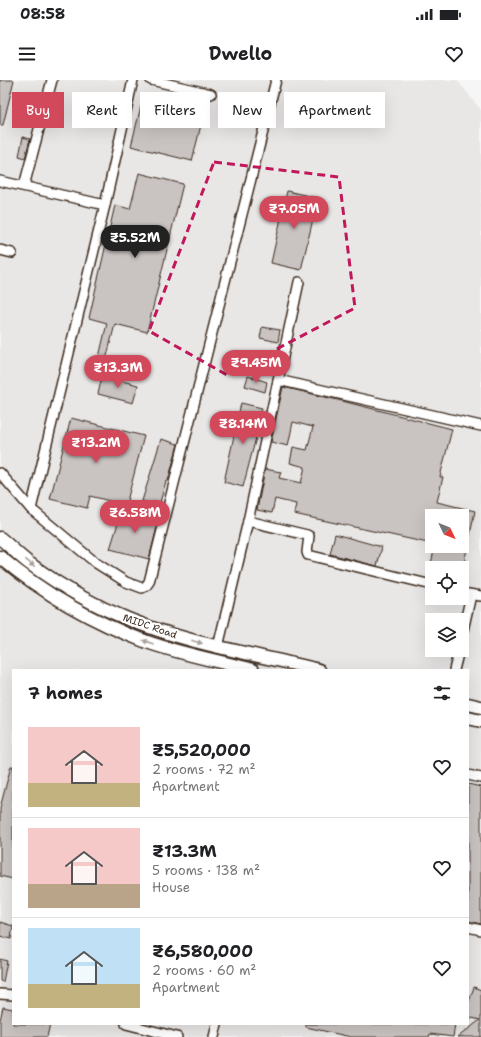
<!DOCTYPE html>
<html lang="en">
<head>
<meta charset="utf-8">
<style>
	:root { --surface:#fff; --page:#f2f2f2; --text:#202124; --muted:#757577; --line:#e0e0e0; --accent:#d1495b }
	body { margin:0; font-family:"Shantell Sans",sans-serif; background:var(--page); color:var(--text); height:100vh; display:flex; flex-direction:column; font-size:15px; white-space:nowrap }
	* { box-sizing:border-box; margin:0 }
	p { font-size:13px; color:var(--muted) }
	.icon { flex:none; width:22px; height:22px; fill:none; stroke:currentColor; stroke-width:2; stroke-linecap:round; stroke-linejoin:round }
	.map { position:relative; flex:1; overflow:hidden }
	.details { position:absolute; left:12px; top:589px; width:457px; height:356px; display:flex; flex-direction:column; background:var(--surface); border-radius:0px; box-shadow:0 4px 16px #0002 }
	.details>* { flex:none }
	.guide { position:absolute; left:12px; top:12px; width:457px; height:36px; display:flex; gap:8px }
	.needle { width:26px; rotate:133deg }
	.controls { position:absolute; left:425px; top:429px; display:grid; gap:8px }
	.controls a { display:grid; place-items:center; width:44px; height:44px; border-radius:0px; background:var(--surface); box-shadow:0 4px 16px #0002; font-size:20px }
	.price { position:absolute; translate:-50% -34px; padding:0 9px; border-radius:14px; background:var(--accent); color:#fff; font-size:13px; line-height:26px; filter:drop-shadow(0 1px 2px #0008) }
	.price::after { content:''; position:absolute; left:50%; top:24px; width:12px; height:9px; margin-left:-6px; background:inherit; clip-path:polygon(0 0,100% 0,50% 100%) }
	.price.current { background:#222; color:#fff }
	ul { padding:0; list-style:none }
	li { display:flex; align-items:center; gap:12px; height:100px; padding:0 16px }
	li+li { border-top:1px solid var(--line) }
	li span { display:grid; place-items:center; flex:none; width:112px; height:80px; border-radius:0px; color:#555 }
	li>.icon { margin-inline-start:auto }
	span .icon { width:48px; height:48px; fill:#fffc; stroke-width:1 }
	li b { font-size:17px }
	h2 { display:flex; justify-content:space-between; align-items:center; height:48px; padding:0 16px; font-size:17px }
	.pill { padding:0 14px; border-radius:0px; background:var(--surface); box-shadow:0 4px 16px #0002; font-size:14px; line-height:36px }
	.pill.current { background:var(--accent); color:#fff }
	.status { display:flex; justify-content:space-between; align-items:center; height:28px; padding:0 20px; background:var(--surface); direction:ltr }
	.status svg { height:11px; fill:currentColor }
	header { display:flex; justify-content:space-between; align-items:center; height:52px; padding:0 16px; background:var(--surface); font-size:18px; font-weight:700 }
	.map>svg:first-child { display:block }
</style>
</head>
<body>
<div class="status"><b>08:58</b><svg viewBox="0 0 49 12"><path d="M0 12V9h3v3zM5 12V6h3v6zM10 12V3h3v9zM15 12V0h3v12zM26 1h20v11H26zM47 4h2v5h-2z"/></svg></div>
<header><svg class="icon" aria-label="menu" viewBox="0 0 24 24"><path d="M4 6h16M4 12h16M4 18h16"/></svg>Dwello<svg class="icon" aria-label="heart" viewBox="0 0 24 24"><path d="M12 20l-8-8c-3-5 5-10 8-4 3-6 11-1 8 4z"/></svg></header>
<div class="map">
<svg width="481" height="957" viewBox="0 0 481 957">
	<rect width="100%" height="100%" fill="#f7f6f6"/>
	<filter id="ink" filterUnits="userSpaceOnUse"><feTurbulence type="fractalNoise" baseFrequency=".025" numOctaves="2"/><feDisplacementMap in="SourceGraphic" scale="8" xChannelSelector="R" yChannelSelector="G"/><feConvolveMatrix kernelMatrix="1 2 1 2 8 2 1 2 1" color-interpolation-filters="sRGB"/></filter>
	<g filter="url(#ink)">
		<path fill="#e9e7e6" fill-rule="evenodd" d="M0 0H457L481 30V957H0ZM432 436H462V466H432ZM432 488H462V518H432ZM432 540H462V570H432ZM13 590H468V944H13Z"/>
		<g fill="#c9c3c1" stroke="#3b2a1e">
			<path d="M0 0H14L3 45H0Z"/>
			<path d="M143 18 204 33 192 81 131 66Z"/>
			<path d="M23 57 30 59 25 78 19 76Z"/>
			<path d="M139 93 183 104 147 252 115 244 102 296 95 294 107 243 89 238 115 125 130 129Z"/>
			<path d="M287 111 318 118 301 190 271 183Z"/>
			<path d="M262 247 280 250 278 262 260 258Z"/>
			<path d="M102 296 138 305 133 323 98 314Z"/>
			<path d="M248 296 267 302 265 312 245 306Z"/>
			<path d="M283 307 346 322 452 349 440 397H443L437 422 475 431 463 488H430L435 466H462V436H432V445L428 463 294 434 296 424 275 419 272 433 257 430 265 389 281 392 279 398 301 403 305 387 290 383 293 367 307 370 313 347 293 342 288 366 271 362Z"/>
			<path d="M241 323 262 328 257 345 259 346 243 407 224 402Z"/>
			<path d="M71 338 144 356 126 425 90 416 87 428 50 419Z"/>
			<path d="M161 359 178 364 168 401H166L159 426 142 421Z"/>
			<path d="M122 430 159 439 149 479 110 469Z"/>
			<path d="M335 454 382 467 377 486 330 474Z"/>
			<path d="M11 686H13V799L0 796V728Z"/>
			<path d="M468 704 481 707V844L468 841Z"/>
			<path d="M0 842 13 846 11 859 0 856Z"/>
			<path d="M0 879 7 881 3 902 0 901Z"/>
			<path d="M474 907 481 910V957H458L480 940 468 937V924Z"/>
			<path d="M3 927 13 929V944H50L47 957H0V940Z"/>
			<path d="M306 944H455L453 957 430 954 429 957H351L306 947Z"/>
		</g>
		<g fill="none" stroke-linecap="round" stroke-linejoin="round">
			<defs>
				<g id="minor">
					<path d="M151 0 211 14"/>
					<path d="M0 101 105 125"/>
					<path d="M24 106 52 0"/>
					<path d="M0 170 12 173"/>
					<path d="M278 300 481 346"/>
					<path d="M0 393 31 429 96 483 126 502 142 508 146 506 149 502 276 0"/>
					<path d="M31 429 105 125 133 0"/>
					<path d="M248 441 307 455 309 456 307 472 308 475 432 505"/>
					<path d="M462 513 481 516"/>
					<path d="M462 555 471 515"/>
					<path d="M218 567 248 441 299 202"/>
					<path d="M454 590 459 570"/>
					<path d="M468 695 481 698"/>
					<path d="M468 847 481 850"/>
					<path d="M0 914 13 915"/>
					<path d="M126 944 177 957"/>
					<path d="M214 957 217 944"/>
				</g>
				<g id="major">
					<path d="M0 458C11 467 21 478 33 486 62 507 95 526 128 539 189 564 255 574 319 590"/>
					<path d="M0 477C44 514 93 542 147 562 181 574 218 581 253 590"/>
					<path d="M468 624 481 627"/>
					<path d="M468 638 481 641"/>
				</g>
			</defs>
			<use href="#minor" stroke="#3b2a1e" stroke-width="12"/>
			<use href="#major" stroke="#3b2a1e" stroke-width="15"/>
			<use href="#minor" stroke="#fff" stroke-width="9"/>
			<use href="#major" stroke="#fff" stroke-width="12"/>
		</g>
		<defs><path id="oneway-solid" d="M-6-.8H1V-3.2L6.5 0L1 3.2V.8H-6Z"/></defs>
		<g fill="#a79f9a">
			<use href="#oneway-solid" transform="translate(30 483) rotate(38)"/>
			<use href="#oneway-solid" transform="translate(148 562) rotate(-161)"/>
			<use href="#oneway-solid" transform="translate(197 562) rotate(16)"/>
		</g>
	</g>
	<path fill="none" stroke="#c2185b" stroke-width="3" stroke-dasharray="8 5" stroke-linejoin="round" d="M214 82 339 97 355 228 227 295 149 251Z"/>
	<g text-anchor="middle" dominant-baseline="central" stroke-width="4" stroke-linejoin="round" paint-order="stroke">
		<g font-size="10" fill="#3b2a1e" stroke="#fff">
			<text transform="translate(150 546) rotate(19)">MIDC Road</text>
		</g>
	</g>
</svg>
<div class="controls">
<a><svg class="needle" viewBox="-14 -14 28 28"><path d="M0-13l5 13h-10z" fill="#e53935"/><path d="M0 13l5-13h-10z" fill="#757577"/></svg></a>
<a><svg class="icon" aria-label="locate" viewBox="0 0 24 24"><circle cx="12" cy="12" r="6"/><path d="M12 2v4M12 18v4M2 12h4M18 12h4"/></svg></a>
<a><svg class="icon" aria-label="layers" viewBox="0 0 24 24"><path d="M12 4l9 5-9 5-9-5zM3 14l9 5 9-5"/></svg></a>
</div>
<b class="price" style="left:294px;top:150px">₹7.05M</b>
<b class="price current" style="left:135px;top:179px">₹5.52M</b>
<b class="price" style="left:256px;top:304px">₹9.45M</b>
<b class="price" style="left:118px;top:309px">₹13.3M</b>
<b class="price" style="left:243px;top:365px">₹8.14M</b>
<b class="price" style="left:96px;top:384px">₹13.2M</b>
<b class="price" style="left:135px;top:454px">₹6.58M</b>
<div class="guide">
<a class="pill current">Buy</a>
<a class="pill">Rent</a>
<a class="pill">Filters</a>
<a class="pill">New</a>
<a class="pill">Apartment</a>
</div>
<section class="details">
<h2>7 homes<svg class="icon" aria-label="filters" viewBox="0 0 24 24"><path d="M4 7h16M4 17h16"/><circle cx="9" cy="7" r="2"/><circle cx="15" cy="17" r="2"/></svg></h2>
<ul>
<li><span style="background:linear-gradient(#f6c9c9 70%,#c2b280 0)"><svg class="icon" aria-label="home" viewBox="0 0 24 24"><path d="M3 11l9-7 9 7M6 9v11h12V9"/></svg></span><div><b>₹5,520,000</b><p>2 rooms · 72 m²</p><p>Apartment</p></div><svg class="icon" aria-label="heart" viewBox="0 0 24 24"><path d="M12 20l-8-8c-3-5 5-10 8-4 3-6 11-1 8 4z"/></svg></li>
<li><span style="background:linear-gradient(#f6c9c9 70%,#b9a48a 0)"><svg class="icon" aria-label="home" viewBox="0 0 24 24"><path d="M3 11l9-7 9 7M6 9v11h12V9"/></svg></span><div><b>₹13.3M</b><p>5 rooms · 138 m²</p><p>House</p></div><svg class="icon" aria-label="heart" viewBox="0 0 24 24"><path d="M12 20l-8-8c-3-5 5-10 8-4 3-6 11-1 8 4z"/></svg></li>
<li><span style="background:linear-gradient(#bfe0f5 70%,#c2b280 0)"><svg class="icon" aria-label="home" viewBox="0 0 24 24"><path d="M3 11l9-7 9 7M6 9v11h12V9"/></svg></span><div><b>₹6,580,000</b><p>2 rooms · 60 m²</p><p>Apartment</p></div><svg class="icon" aria-label="heart" viewBox="0 0 24 24"><path d="M12 20l-8-8c-3-5 5-10 8-4 3-6 11-1 8 4z"/></svg></li>
</ul>
</section>
</div>
</body>
</html>
